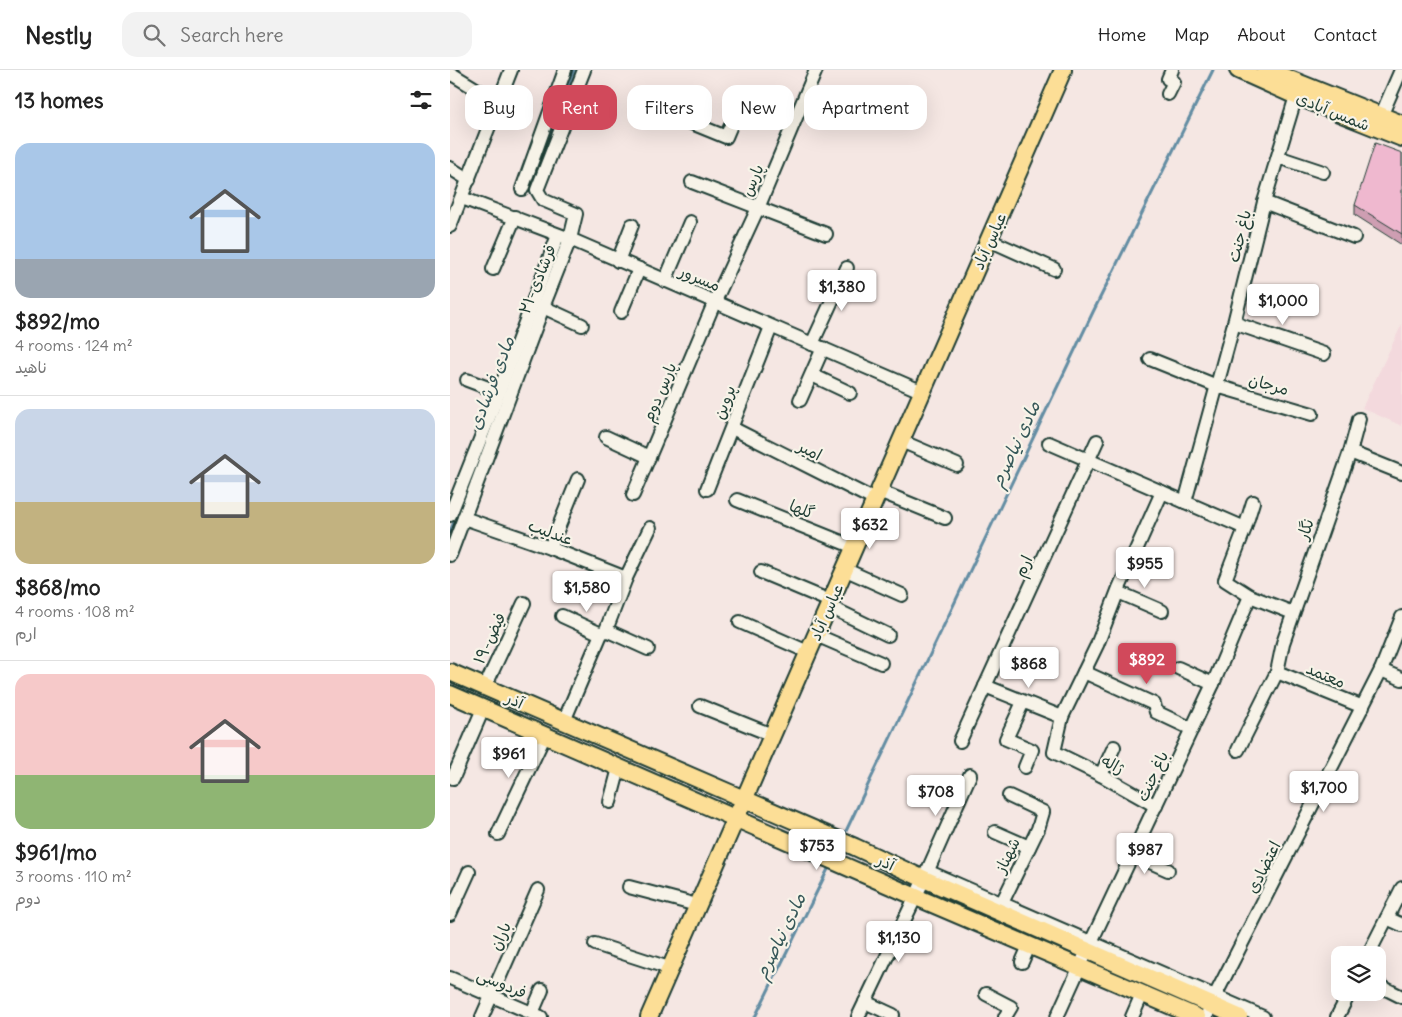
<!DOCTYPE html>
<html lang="en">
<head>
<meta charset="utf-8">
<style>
	:root { --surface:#fff; --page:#f2f2f2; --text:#222; --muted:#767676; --line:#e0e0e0; --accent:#d1495b }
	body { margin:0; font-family:Delius,"Playpen Sans Arabic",sans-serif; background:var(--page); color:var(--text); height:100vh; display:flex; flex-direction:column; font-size:19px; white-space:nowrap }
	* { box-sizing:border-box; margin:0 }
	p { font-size:16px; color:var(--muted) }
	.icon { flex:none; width:28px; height:28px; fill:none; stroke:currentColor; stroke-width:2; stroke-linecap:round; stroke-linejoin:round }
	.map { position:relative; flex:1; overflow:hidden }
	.details { display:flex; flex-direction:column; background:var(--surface); width:450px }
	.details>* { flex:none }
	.banner { position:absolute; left:15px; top:15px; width:475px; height:45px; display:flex; gap:10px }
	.fabs { position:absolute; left:881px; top:876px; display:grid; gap:10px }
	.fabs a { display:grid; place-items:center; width:55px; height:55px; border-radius:10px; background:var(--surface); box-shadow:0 5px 20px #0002; font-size:25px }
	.price { position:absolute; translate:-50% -42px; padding:0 11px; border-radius:5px; background:#fff; color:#222; font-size:16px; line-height:32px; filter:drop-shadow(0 1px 2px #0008) }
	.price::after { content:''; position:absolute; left:50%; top:30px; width:15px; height:11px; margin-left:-8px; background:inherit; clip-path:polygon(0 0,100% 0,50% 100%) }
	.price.active { background:var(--accent); color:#fff }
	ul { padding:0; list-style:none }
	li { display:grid; align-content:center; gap:10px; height:265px; padding:0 15px }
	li+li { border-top:1px solid var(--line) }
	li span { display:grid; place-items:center; height:155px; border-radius:15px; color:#555 }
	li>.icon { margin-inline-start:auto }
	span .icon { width:90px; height:90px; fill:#fffc; stroke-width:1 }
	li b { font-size:21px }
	h2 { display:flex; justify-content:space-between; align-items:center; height:60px; padding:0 15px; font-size:21px }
	.pill { padding:0 18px; border-radius:15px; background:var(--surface); box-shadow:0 5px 20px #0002; font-size:18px; line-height:45px }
	.pill.active { background:var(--accent); color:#fff }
	header { display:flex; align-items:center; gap:30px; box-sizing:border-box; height:70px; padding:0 25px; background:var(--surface); border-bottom:1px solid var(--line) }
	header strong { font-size:24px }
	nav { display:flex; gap:28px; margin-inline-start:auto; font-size:18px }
	.search { width:350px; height:45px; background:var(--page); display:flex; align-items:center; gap:12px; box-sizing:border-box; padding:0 18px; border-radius:15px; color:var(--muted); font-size:19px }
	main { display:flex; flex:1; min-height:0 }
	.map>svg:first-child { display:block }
</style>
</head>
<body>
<header>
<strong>Nestly</strong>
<div class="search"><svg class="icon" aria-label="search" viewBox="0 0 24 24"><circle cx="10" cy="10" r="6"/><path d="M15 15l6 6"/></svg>Search here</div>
<nav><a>Home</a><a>Map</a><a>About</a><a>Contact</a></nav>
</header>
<main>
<section class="details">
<h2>13 homes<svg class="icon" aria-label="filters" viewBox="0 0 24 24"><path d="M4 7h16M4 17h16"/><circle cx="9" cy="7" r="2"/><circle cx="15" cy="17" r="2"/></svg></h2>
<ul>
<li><span style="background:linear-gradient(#a9c7e8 75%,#9aa5b1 0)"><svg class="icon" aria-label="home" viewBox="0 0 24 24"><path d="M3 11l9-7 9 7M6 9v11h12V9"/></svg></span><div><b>$892/mo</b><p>4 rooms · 124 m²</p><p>ناهید</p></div></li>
<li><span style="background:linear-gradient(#c9d6e8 60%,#c2b280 0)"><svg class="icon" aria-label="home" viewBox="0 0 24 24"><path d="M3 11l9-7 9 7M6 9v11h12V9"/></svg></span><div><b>$868/mo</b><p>4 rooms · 108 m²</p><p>ارم</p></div></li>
<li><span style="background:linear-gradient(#f6c9c9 65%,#8fb573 0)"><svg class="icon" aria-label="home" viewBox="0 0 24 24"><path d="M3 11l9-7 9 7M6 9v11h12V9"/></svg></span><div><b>$961/mo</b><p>3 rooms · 110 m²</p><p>دوم</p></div></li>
</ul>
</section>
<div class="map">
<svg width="952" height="947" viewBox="0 0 952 947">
	<rect width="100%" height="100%" fill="#f5e7e3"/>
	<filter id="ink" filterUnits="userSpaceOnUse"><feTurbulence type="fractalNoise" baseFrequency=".02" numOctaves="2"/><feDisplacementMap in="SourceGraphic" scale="10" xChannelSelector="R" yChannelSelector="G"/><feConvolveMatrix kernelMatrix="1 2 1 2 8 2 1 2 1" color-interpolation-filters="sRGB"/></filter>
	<g filter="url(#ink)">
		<path fill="#f3d9dd" d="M952 254V356L912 338Z"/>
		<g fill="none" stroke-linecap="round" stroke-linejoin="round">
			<g stroke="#638da3" stroke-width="3">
				<path d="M89 99 124 0"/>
				<path d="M0 462 6 446"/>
				<path d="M396 761 643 242 763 0"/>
				<path d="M305 947 379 797"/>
			</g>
			<defs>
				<g id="minor">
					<path d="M0 3 49 33"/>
					<path d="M718 24 724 12 718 9 722 0"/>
					<path d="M931 46 951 0"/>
					<path d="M227 47 276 67 292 29 343 54"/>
					<path d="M828 87 873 102"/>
					<path d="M0 98 19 110"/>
					<path d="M242 112 376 164"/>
					<path d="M72 119 115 0"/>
					<path d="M12 128 120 169 473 322"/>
					<path d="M814 132 904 167"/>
					<path d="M0 156 61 0"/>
					<path d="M539 170 604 199"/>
					<path d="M168 191 182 155"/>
					<path d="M43 199 65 147"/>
					<path d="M215 211 240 152"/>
					<path d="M93 237 132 255"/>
					<path d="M171 242 189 199"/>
					<path d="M784 253 874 284"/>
					<path d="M362 274 397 198"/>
					<path d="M700 289 767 316 862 344"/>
					<path d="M362 305 400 323"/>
					<path d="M17 310 49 322"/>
					<path d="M350 330 373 278"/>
					<path d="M282 358 425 430"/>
					<path d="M156 367 199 387"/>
					<path d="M451 371 507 395"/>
					<path d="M599 373 795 458"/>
					<path d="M900 382 952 403"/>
					<path d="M257 419 321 257"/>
					<path d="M429 421 495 448"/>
					<path d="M183 425 265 231 308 138 366 0"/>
					<path d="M287 430 404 477"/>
					<path d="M735 432 784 253 814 132 846 26"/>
					<path d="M803 432 795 458 775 510 800 526 843 543"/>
					<path d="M0 445 49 322 108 165"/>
					<path d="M14 448 100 478 176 508"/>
					<path d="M100 478 128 409"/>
					<path d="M0 485 93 237 120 169 126 144 93 130 87 120 134 0"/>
					<path d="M394 499 452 525"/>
					<path d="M311 502 380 531"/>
					<path d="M668 522 712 541"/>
					<path d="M378 536 438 565"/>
					<path d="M112 546 151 564"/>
					<path d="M290 552 358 582"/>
					<path d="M156 560 198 579"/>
					<path d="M366 565 431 593"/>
					<path d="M728 598 763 614"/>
					<path d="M931 600 952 609"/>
					<path d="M634 602 704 634 706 642 742 659"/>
					<path d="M827 602 913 637"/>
					<path d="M535 616 612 647"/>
					<path d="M35 617 74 533"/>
					<path d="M573 632 556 669 582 680 575 697"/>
					<path d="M250 636 322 665"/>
					<path d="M114 651 151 564 156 560 176 508 200 458"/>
					<path d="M510 671 647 371"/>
					<path d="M788 680 827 602 833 573 900 382 909 349"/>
					<path d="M651 705 664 677"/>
					<path d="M3 708 33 639"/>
					<path d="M160 732 169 698"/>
					<path d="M706 736 651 705 604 682 612 647 647 575 669 518 712 422"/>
					<path d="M545 762 579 777"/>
					<path d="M48 764 95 665"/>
					<path d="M682 784 718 800"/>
					<path d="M477 801 813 947"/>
					<path d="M179 817 247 835"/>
					<path d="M548 841 588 759 593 742 559 726"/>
					<path d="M0 844 19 802"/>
					<path d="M937 848 952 855"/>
					<path d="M145 874 219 898"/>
					<path d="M918 885 952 818"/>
					<path d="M572 892 579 876"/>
					<path d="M0 908 91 947"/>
					<path d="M928 915 952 927"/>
					<path d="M536 924 561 937 555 947"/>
					<path d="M415 932 443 945"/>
					<path d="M82 943 92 920"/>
					<path d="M32 947 88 820"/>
					<path d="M408 947 474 809 520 705"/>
					<path d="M607 947 641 872 763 614 800 526"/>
					<path d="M682 947 692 924"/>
					<path d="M756 947 765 926 931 600 952 547"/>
					<path d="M887 947 900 922"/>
				</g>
				<g id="major">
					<path d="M788 0 846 26 952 68"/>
					<path d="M817 0 952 54"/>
					<path d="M0 602 405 777 474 809 789 947"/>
					<path d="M0 624 466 827 747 947"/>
					<path d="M199 947 613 0"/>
				</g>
			</defs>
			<use href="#minor" stroke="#1f3d34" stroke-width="16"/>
			<use href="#major" stroke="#1f3d34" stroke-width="20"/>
			<use href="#minor" stroke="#f7f3e8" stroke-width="12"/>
			<use href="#major" stroke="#fcde96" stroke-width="16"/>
		</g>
		<path fill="#ce9eb2" stroke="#1f3d34" d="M952 83V175L905 145V135Z"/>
		<path fill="#efb8cf" stroke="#1f3d34" d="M925 73 952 83V164L905 135Z"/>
	</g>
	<g text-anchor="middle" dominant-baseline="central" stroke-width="4.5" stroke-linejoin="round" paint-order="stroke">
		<g font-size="16" fill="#1f3d34" stroke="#f7f3e8">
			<text transform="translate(883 41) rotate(22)">شمس آبادی</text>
			<text transform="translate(302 110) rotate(-67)">پارس</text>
			<text transform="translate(789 166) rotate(-76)">باغ جنت</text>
			<text transform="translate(539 171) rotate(-66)">عباس آباد</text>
			<text transform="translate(250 208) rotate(22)">مسرور</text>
			<text transform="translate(87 209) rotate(-68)">۲۱-فرشادی</text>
			<text transform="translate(819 314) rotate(16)">مرجان</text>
			<text transform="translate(209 322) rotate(-67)">پارس دوم</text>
			<text transform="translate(274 332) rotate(-69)">پروین</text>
			<text transform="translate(360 380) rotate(27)">امیر</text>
			<text transform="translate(352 439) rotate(22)">گلها</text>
			<text transform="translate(855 459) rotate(-71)">نگار</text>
			<text transform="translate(101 462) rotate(20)">عندلیب</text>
			<text transform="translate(573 496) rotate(-65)">ارم</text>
			<text transform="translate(376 542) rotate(-66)">عباس آباد</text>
			<text transform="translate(39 568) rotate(-65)">۱۹-فیض</text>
			<text transform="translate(876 605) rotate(23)">معتمد</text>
			<text transform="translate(65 630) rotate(24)">آذر</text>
			<text transform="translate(663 694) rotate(28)">ژاله</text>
			<text transform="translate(702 706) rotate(-65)">باغ جنت</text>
			<text transform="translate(557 785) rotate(-64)">شهناز</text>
			<text transform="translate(436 792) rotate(25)">آذر</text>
			<text transform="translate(813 797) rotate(-63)">اعتضادی</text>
			<text transform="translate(50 866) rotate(-66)">باران</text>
			<text transform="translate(52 913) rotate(23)">فردوسی</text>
		</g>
		<g font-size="18" font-style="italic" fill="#365859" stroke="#f7f3e8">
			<text transform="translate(41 313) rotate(-69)">مادی فرشادی</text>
			<text transform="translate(565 374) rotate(-65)">مادی نیاصرم</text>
			<text transform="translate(330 866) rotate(-64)">مادی نیاصرم</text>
		</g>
	</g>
</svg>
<div class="fabs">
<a><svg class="icon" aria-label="layers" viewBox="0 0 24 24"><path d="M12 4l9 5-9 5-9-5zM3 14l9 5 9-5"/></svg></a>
</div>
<b class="price" style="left:392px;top:242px">$1,380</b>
<b class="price" style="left:833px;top:256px">$1,000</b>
<b class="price" style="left:420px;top:480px">$632</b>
<b class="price" style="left:695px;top:519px">$955</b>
<b class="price" style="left:137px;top:543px">$1,580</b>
<b class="price active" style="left:697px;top:615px">$892</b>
<b class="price" style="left:579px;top:619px">$868</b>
<b class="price" style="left:59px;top:709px">$961</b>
<b class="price" style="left:874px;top:743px">$1,700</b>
<b class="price" style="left:486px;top:747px">$708</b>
<b class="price" style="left:367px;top:801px">$753</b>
<b class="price" style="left:695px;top:805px">$987</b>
<b class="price" style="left:449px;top:893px">$1,130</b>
<div class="banner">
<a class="pill">Buy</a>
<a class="pill active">Rent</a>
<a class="pill">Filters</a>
<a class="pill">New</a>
<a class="pill">Apartment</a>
</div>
</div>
</main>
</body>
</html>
